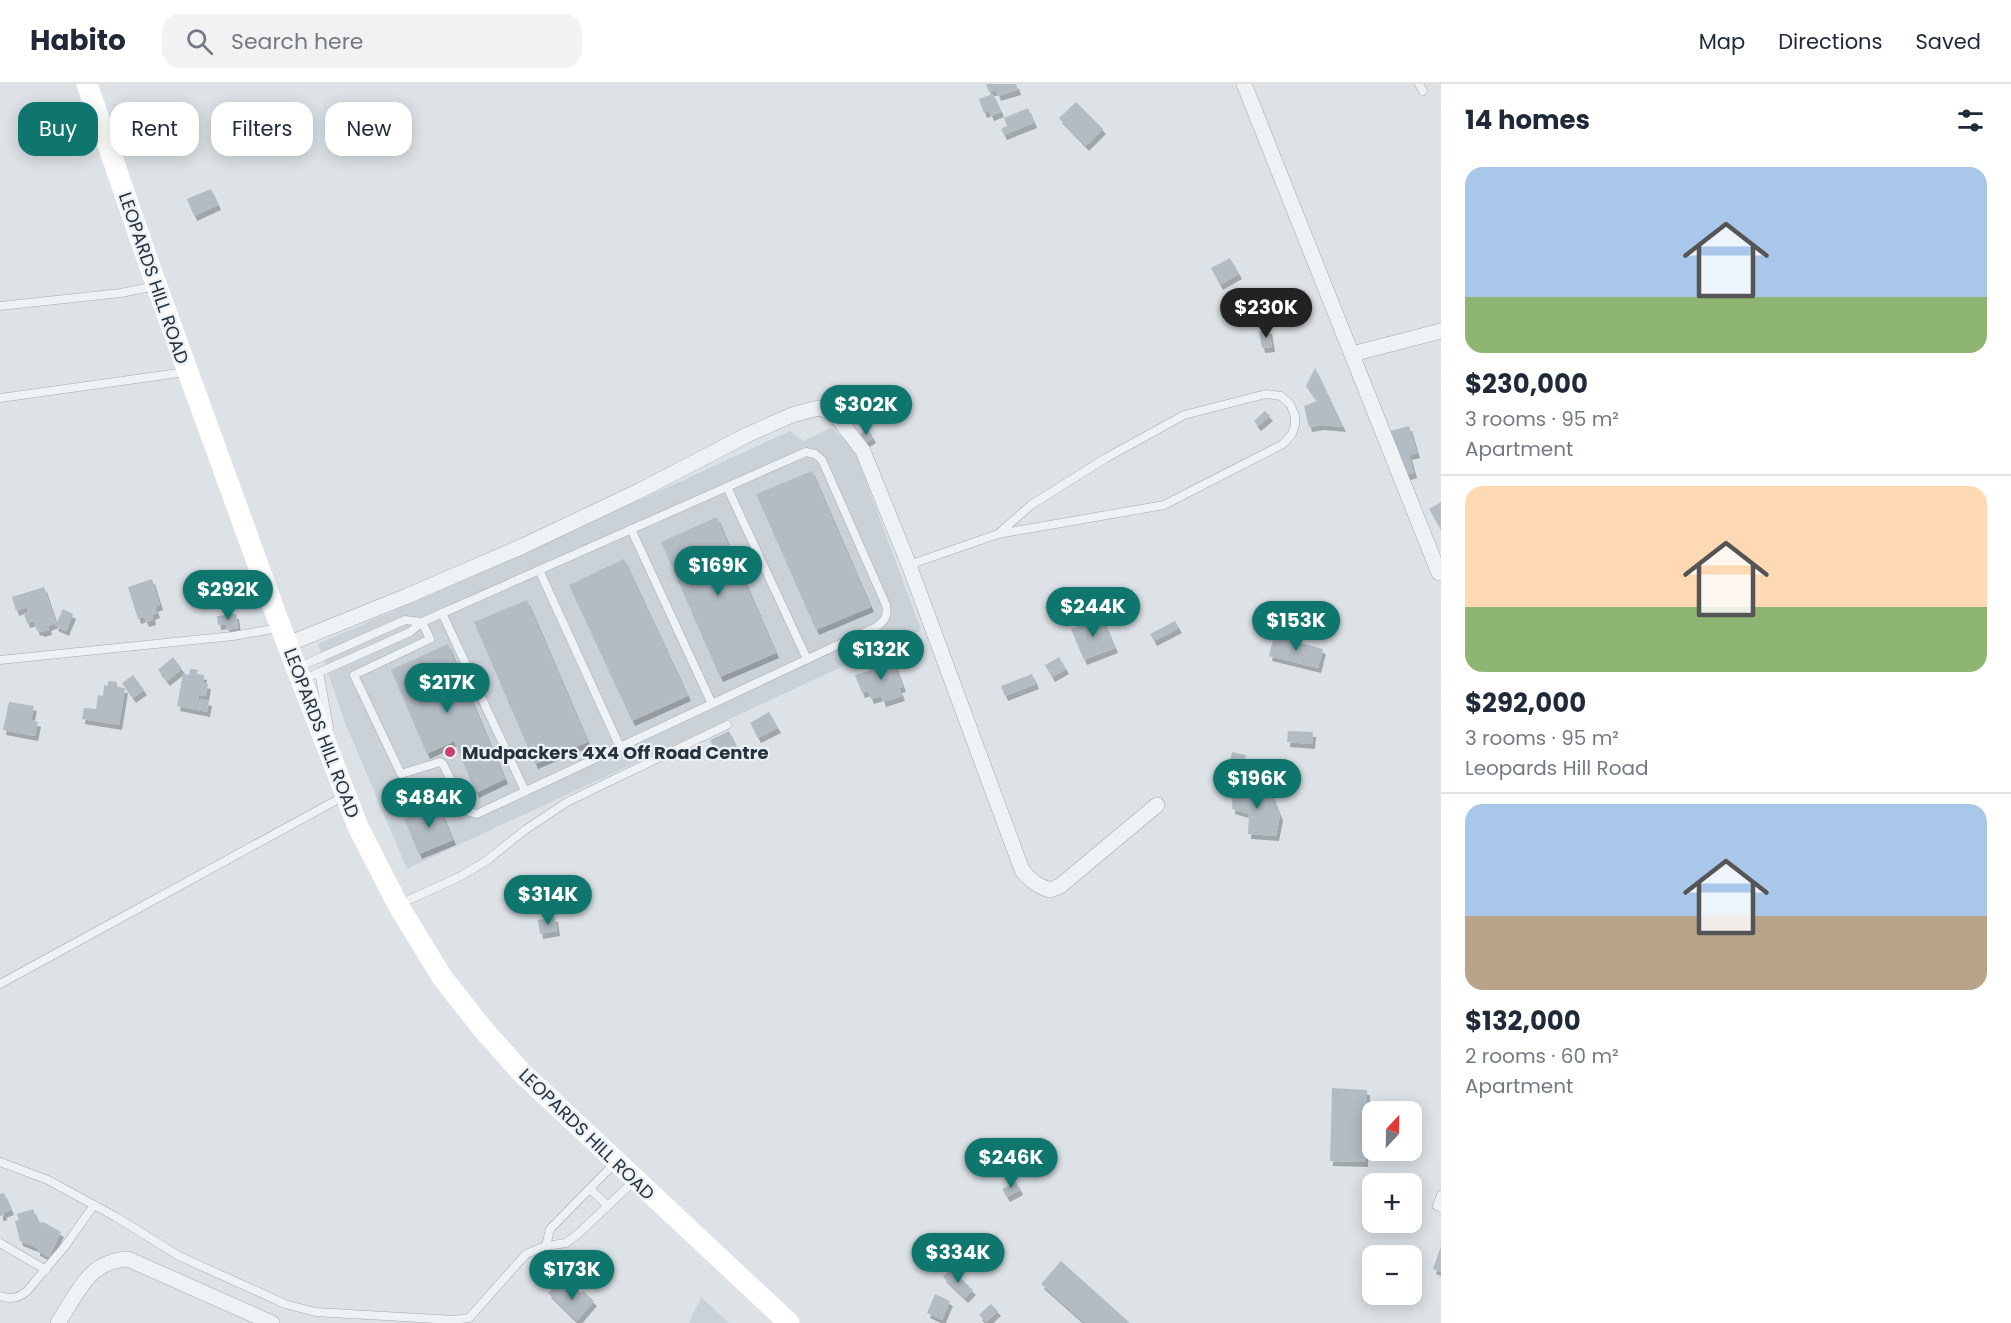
<!DOCTYPE html>
<html lang="en">
<head>
<meta charset="utf-8">
<style>
	:root { --surface:#fff; --page:#f2f2f3; --text:#1f2937; --muted:#747a83; --line:#e0e1e3; --accent:#0f766e }
	body { margin:0; font-family:Poppins,sans-serif; background:var(--page); color:var(--text); height:100vh; display:flex; flex-direction:column; font-size:22px; white-space:nowrap }
	* { box-sizing:border-box; margin:0 }
	p { font-size:20px; color:var(--muted) }
	.icon { flex:none; width:33px; height:33px; fill:none; stroke:currentColor; stroke-width:2; stroke-linecap:round; stroke-linejoin:round }
	.map { position:relative; flex:1; overflow:hidden }
	.panel { display:flex; flex-direction:column; background:var(--surface); width:570px }
	.panel>* { flex:none }
	.hud { position:absolute; left:18px; top:18px; width:570px; height:54px; display:flex; gap:12px }
	.needle { width:39px; rotate:22deg }
	.fabs { position:absolute; left:1362px; top:1017px; display:grid; gap:12px }
	.fabs a { display:grid; place-items:center; width:60px; height:60px; border-radius:12px; background:var(--surface); box-shadow:0 3px 15px #0003; font-size:30px }
	.price { position:absolute; translate:-50% -51px; padding:0 14px; border-radius:21px; background:var(--accent); color:#fff; font-size:20px; line-height:39px; filter:drop-shadow(0 2px 3px #0008) }
	.price::after { content:''; position:absolute; left:50%; top:36px; width:18px; height:14px; margin-left:-9px; background:inherit; clip-path:polygon(0 0,100% 0,50% 100%) }
	.price.on { background:#222; color:#fff }
	ul { padding:0; list-style:none }
	li { display:grid; align-content:center; gap:12px; height:318px; padding:0 24px }
	li+li { border-top:2px solid var(--line) }
	li span { display:grid; place-items:center; height:186px; border-radius:18px; color:#555 }
	li>.icon { margin-inline-start:auto }
	span .icon { width:108px; height:108px; fill:#fffc; stroke-width:1 }
	li b { font-size:26px }
	h2 { display:flex; justify-content:space-between; align-items:center; height:72px; padding:0 24px; font-size:26px }
	.pill { padding:0 21px; border-radius:18px; background:var(--surface); box-shadow:0 3px 15px #0003; font-size:21px; line-height:54px }
	.pill.on { background:var(--accent); color:#fff }
	header { display:flex; align-items:center; gap:36px; box-sizing:border-box; height:84px; padding:0 30px; background:var(--surface); border-bottom:2px solid var(--line) }
	header strong { font-size:28px }
	nav { display:flex; gap:33px; margin-inline-start:auto; font-size:21px }
	.search { width:420px; height:54px; background:var(--page); display:flex; align-items:center; gap:15px; box-sizing:border-box; padding:0 21px; border-radius:18px; color:var(--muted); font-size:22px }
	main { display:flex; flex:1; min-height:0 }
	.map>svg:first-child { display:block }
</style>
</head>
<body>
<header>
<strong>Habito</strong>
<div class="search"><svg class="icon" aria-label="search" viewBox="0 0 24 24"><circle cx="10" cy="10" r="6"/><path d="M15 15l6 6"/></svg>Search here</div>
<nav><a>Map</a><a>Directions</a><a>Saved</a></nav>
</header>
<main>
<div class="map">
<svg width="1441" height="1239" viewBox="0 0 1441 1239">
	<defs>
		<filter id="shadow"><feDropShadow dx="3" dy="5" stdDeviation="0" flood-color="#0004"/></filter>
	</defs>
	<rect width="100%" height="100%" fill="#dce2e6"/>
	<g fill="#cad2d8">
		<path d="M831 344 853 362 921 546 407 785 344 636 318 560 509 476 790 347 803 357Z"/>
		<path d="M701 1213 729 1239H689Z"/>
	</g>
	<g fill="#b3bcc3" filter="url(#shadow)">
		<path d="M986 0H1016L1018 6 998 12 996 6 989 8Z"/>
		<path d="M993 10 1001 28 991 32 989 27 984 29 979 15Z"/>
		<path d="M1076 18 1103 45 1086 62 1059 34Z"/>
		<path d="M1028 24 1034 39 1004 51 1001 45 1007 42 1004 34Z"/>
		<path d="M211 105 218 121 194 132 187 115Z"/>
		<path d="M1230 174 1239 190 1220 201 1211 184Z"/>
		<path d="M1250 204 1263 226 1253 232 1240 209Z"/>
		<path d="M1269 245 1272 263 1262 264 1259 247Z"/>
		<path d="M1315 284 1343 343 1321 341 1309 343 1304 322 1317 317 1306 302Z"/>
		<path d="M857 324 861 331 853 336 848 329Z"/>
		<path d="M1265 327 1270 332 1258 342 1254 337Z"/>
		<path d="M1409 342 1417 369 1409 371 1414 389 1405 392 1390 347Z"/>
		<path d="M868 345 873 354 865 359 860 350Z"/>
		<path d="M812 387 871 523 816 546 756 410Z"/>
		<path d="M1441 418V446L1429 425Z"/>
		<path d="M717 433 776 569 720 593 661 458Z"/>
		<path d="M624 475 688 612 632 637 569 501Z"/>
		<path d="M152 495 160 521 155 523 157 529 152 531 153 536 146 538 144 533 138 535 128 503Z"/>
		<path d="M44 503 56 539 48 542 49 546 41 548 40 546 37 547 34 537 27 539 24 530 28 529 27 523 16 527 12 513Z"/>
		<path d="M527 516 588 658 535 680 474 538Z"/>
		<path d="M63 525 73 530 66 547 55 542Z"/>
		<path d="M236 530 238 544 227 546 226 540 218 541 217 532Z"/>
		<path d="M1102 533 1115 564 1084 576 1071 545Z"/>
		<path d="M1175 537 1179 544 1154 557 1150 550Z"/>
		<path d="M1274 552 1323 565 1318 584 1269 572Z"/>
		<path d="M448 560 505 695 476 709 454 657 427 670 391 586Z"/>
		<path d="M173 573 182 585 167 597 158 586Z"/>
		<path d="M1059 573 1066 585 1052 593 1045 581Z"/>
		<path d="M893 575 903 603 899 604 902 612 883 618 881 612 871 615 868 607 862 609 855 591 869 587 868 584Z"/>
		<path d="M190 585 198 586 197 590 204 591 203 599 208 600 206 612 199 611 198 615 209 617 207 628 177 622 183 590 189 591Z"/>
		<path d="M1032 590 1036 600 1005 612 1001 602Z"/>
		<path d="M133 591 144 606 133 614 122 599Z"/>
		<path d="M108 597 117 598V603L125 604 119 641 82 635 84 624 96 625 98 611 103 612 104 601 108 602Z"/>
		<path d="M9 618 34 622 31 636 38 638 35 652 3 646Z"/>
		<path d="M769 628 778 644 758 654 750 639Z"/>
		<path d="M729 647 737 664 718 672 710 656Z"/>
		<path d="M1288 647 1313 648 1312 660 1287 658Z"/>
		<path d="M1232 668 1246 671 1242 687 1229 684Z"/>
		<path d="M1233 696 1254 708H1271L1280 732 1276 752 1248 750 1249 730 1232 725Z"/>
		<path d="M438 720 453 756 419 770 404 735Z"/>
		<path d="M555 833 557 847 540 850 538 836Z"/>
		<path d="M1332 1004 1367 1006 1365 1078 1330 1077Z"/>
		<path d="M1016 1098 1020 1106 1007 1113 1002 1105Z"/>
		<path d="M4 1109 11 1126 3 1129 5 1131 0 1132V1110Z"/>
		<path d="M33 1125 38 1138 45 1139 61 1148 49 1173 37 1167V1164L20 1157 15 1137 19 1136 17 1130Z"/>
		<path d="M1441 1162V1188L1433 1185Z"/>
		<path d="M1061 1177 1130 1239H1085L1041 1200Z"/>
		<path d="M951 1185 973 1206 965 1214 943 1193Z"/>
		<path d="M558 1199 571 1211 577 1205 581 1209 583 1207 594 1217 577 1237 548 1209Z"/>
		<path d="M935 1210 950 1217 942 1236 927 1229Z"/>
		<path d="M991 1220 998 1227 986 1238 979 1231Z"/>
	</g>
	<g fill="none" stroke-linecap="round" stroke-linejoin="round">
		<defs>
			<g id="service">
				<path d="M1419 0 1423 7"/>
				<path d="M0 222 121 209 155 202"/>
				<path d="M0 314 186 288"/>
				<path d="M727 403 807 575"/>
				<path d="M631 445 712 620"/>
				<path d="M909 481 998 450 1164 421 1283 360 1292 350 1295 341V332L1290 320 1281 312 1266 310 1184 331 1106 374 1031 421 998 450"/>
				<path d="M539 486 620 663"/>
				<path d="M442 529 525 707"/>
				<path d="M0 576 233 552 279 544"/>
				<path d="M299 583 405 536 422 538"/>
				<path d="M319 588 329 643"/>
				<path d="M302 596 410 548 422 538 806 368 815 370 822 376 886 521C888 532 885 537 876 543L477 730 466 727 443 680 440 678 401 690 354 591 430 555 422 538"/>
				<path d="M400 820 461 792 486 777 525 746 567 718 727 641"/>
				<path d="M0 900 344 712"/>
				<path d="M0 1078 48 1096 116 1133 179 1172 285 1220 315 1228 454 1236 469 1234 526 1170 546 1162 566 1159 579 1149 634 1097"/>
				<path d="M590 1105 608 1122"/>
				<path d="M1441 1111 1437 1122 1441 1124"/>
				<path d="M0 1159 46 1186"/>
				<path d="M546 1162 550 1145 616 1078"/>
				<path d="M0 1212C11 1216 19 1214 27 1207L65 1162 94 1121"/>
			</g>
			<g id="minor">
				<path d="M1244 0 1439 489"/>
				<path d="M1352 270 1441 247"/>
				<path d="M288 560 407 512 523 462 639 407 749 350 792 331 818 324 826 326 838 334 863 367 909 481 1022 786C1030 796 1037 802 1050 806L1060 802 1157 721"/>
				<path d="M58 1239C78 1209 88 1177 128 1175L272 1239"/>
			</g>
		</defs>
		<use href="#service" stroke="#a2aab0" stroke-width="9"/>
		<use href="#minor" stroke="#a2aab0" stroke-width="16"/>
		<use href="#service" stroke="#eff2f5" stroke-width="8"/>
		<use href="#minor" stroke="#eff2f5" stroke-width="15"/>
		<path stroke="#fff" stroke-width="21" d="M87 0 151 186 281 544 359 745 398 821 442 893 482 944 521 988 789 1239"/>
	</g>
	<circle fill="#cf3e6d" stroke="#ebf1f4" stroke-width="2" cx="450" cy="668" r="6"/>
	<g text-anchor="middle" dominant-baseline="central" stroke-width="4.5" stroke-linejoin="round" paint-order="stroke">
		<g font-size="18" fill="#26323d" stroke="#ebf1f4">
			<text transform="translate(154 194) rotate(71)">LEOPARDS HILL ROAD</text>
			<text transform="translate(322 649) rotate(69)">LEOPARDS HILL ROAD</text>
			<text transform="translate(587 1050) rotate(44)">LEOPARDS HILL ROAD</text>
		</g>
		<g font-size="18" font-weight="bold" fill="#26323d" stroke="#ebf1f4" text-anchor="start">
			<text x="462" y="668">Mudpackers 4X4 Off Road Centre</text>
		</g>
	</g>
</svg>
<div class="fabs">
<a><svg class="needle" viewBox="-14 -14 28 28"><path d="M0-13l5 13h-10z" fill="#e53935"/><path d="M0 13l5-13h-10z" fill="#747a83"/></svg></a>
<a>+</a>
<a>−</a>
</div>
<b class="price on" style="left:1266px;top:255px">$230K</b>
<b class="price" style="left:866px;top:352px">$302K</b>
<b class="price" style="left:718px;top:513px">$169K</b>
<b class="price" style="left:228px;top:537px">$292K</b>
<b class="price" style="left:1093px;top:554px">$244K</b>
<b class="price" style="left:1296px;top:568px">$153K</b>
<b class="price" style="left:881px;top:597px">$132K</b>
<b class="price" style="left:447px;top:630px">$217K</b>
<b class="price" style="left:1257px;top:726px">$196K</b>
<b class="price" style="left:429px;top:745px">$484K</b>
<b class="price" style="left:548px;top:842px">$314K</b>
<b class="price" style="left:1011px;top:1105px">$246K</b>
<b class="price" style="left:958px;top:1200px">$334K</b>
<b class="price" style="left:572px;top:1217px">$173K</b>
<div class="hud">
<a class="pill on">Buy</a>
<a class="pill">Rent</a>
<a class="pill">Filters</a>
<a class="pill">New</a>
</div>
</div>
<section class="panel">
<h2>14 homes<svg class="icon" aria-label="filters" viewBox="0 0 24 24"><path d="M4 7h16M4 17h16"/><circle cx="9" cy="7" r="2"/><circle cx="15" cy="17" r="2"/></svg></h2>
<ul>
<li><span style="background:linear-gradient(#a9c7e8 70%,#8fb573 0)"><svg class="icon" aria-label="home" viewBox="0 0 24 24"><path d="M3 11l9-7 9 7M6 9v11h12V9"/></svg></span><div><b>$230,000</b><p>3 rooms · 95 m²</p><p>Apartment</p></div></li>
<li><span style="background:linear-gradient(#ffd9b3 65%,#8fb573 0)"><svg class="icon" aria-label="home" viewBox="0 0 24 24"><path d="M3 11l9-7 9 7M6 9v11h12V9"/></svg></span><div><b>$292,000</b><p>3 rooms · 95 m²</p><p>Leopards Hill Road</p></div></li>
<li><span style="background:linear-gradient(#a9c7e8 60%,#b9a48a 0)"><svg class="icon" aria-label="home" viewBox="0 0 24 24"><path d="M3 11l9-7 9 7M6 9v11h12V9"/></svg></span><div><b>$132,000</b><p>2 rooms · 60 m²</p><p>Apartment</p></div></li>
</ul>
</section>
</main>
</body>
</html>
